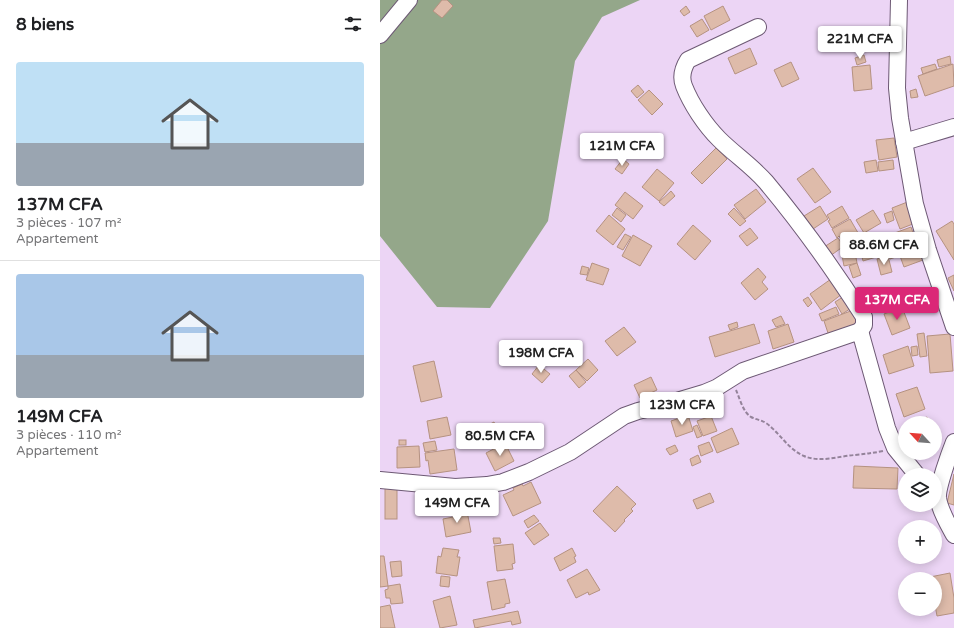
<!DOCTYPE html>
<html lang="fr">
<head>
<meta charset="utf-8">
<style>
	:root { --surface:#fff; --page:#f2f2f2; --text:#202124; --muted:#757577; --line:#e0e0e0; --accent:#db2777 }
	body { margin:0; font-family:"Varela Round",sans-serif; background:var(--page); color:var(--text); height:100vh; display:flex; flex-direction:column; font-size:15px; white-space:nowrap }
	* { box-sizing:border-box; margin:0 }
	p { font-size:13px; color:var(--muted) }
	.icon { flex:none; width:22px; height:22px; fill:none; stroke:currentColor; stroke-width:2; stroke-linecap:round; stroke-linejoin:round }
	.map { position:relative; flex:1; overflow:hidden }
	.panel { display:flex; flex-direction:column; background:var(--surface); width:380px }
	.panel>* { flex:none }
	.needle { width:26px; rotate:296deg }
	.buttons { position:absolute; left:518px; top:416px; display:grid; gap:8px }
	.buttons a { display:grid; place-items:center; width:44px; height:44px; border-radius:50%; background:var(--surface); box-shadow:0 2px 10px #0003; font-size:20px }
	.price { position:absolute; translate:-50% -34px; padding:0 9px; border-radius:4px; background:#fff; color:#222; font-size:13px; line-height:26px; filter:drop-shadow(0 1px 2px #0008) }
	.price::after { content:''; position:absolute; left:50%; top:24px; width:12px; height:9px; margin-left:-6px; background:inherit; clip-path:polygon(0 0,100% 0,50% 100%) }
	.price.selected { background:var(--accent); color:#fff }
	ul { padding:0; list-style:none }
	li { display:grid; align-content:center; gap:8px; height:212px; padding:0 16px }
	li+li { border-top:1px solid var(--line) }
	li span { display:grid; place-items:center; height:124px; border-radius:4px; color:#555 }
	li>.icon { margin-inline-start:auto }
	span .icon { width:72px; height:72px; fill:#fffc; stroke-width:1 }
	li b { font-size:17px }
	h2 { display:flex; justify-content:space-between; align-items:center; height:48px; padding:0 16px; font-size:17px }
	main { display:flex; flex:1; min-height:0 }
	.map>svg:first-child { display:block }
</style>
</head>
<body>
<main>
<section class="panel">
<h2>8 biens<svg class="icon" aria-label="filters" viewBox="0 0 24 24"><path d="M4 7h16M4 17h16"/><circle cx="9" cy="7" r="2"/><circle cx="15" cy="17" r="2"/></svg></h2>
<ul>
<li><span style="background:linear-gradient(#bfe0f5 65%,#9aa5b1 0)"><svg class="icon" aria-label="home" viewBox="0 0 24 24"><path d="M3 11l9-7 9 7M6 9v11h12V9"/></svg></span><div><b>137M CFA</b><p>3 pièces · 107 m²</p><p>Appartement</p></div></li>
<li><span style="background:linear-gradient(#a9c7e8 65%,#9aa5b1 0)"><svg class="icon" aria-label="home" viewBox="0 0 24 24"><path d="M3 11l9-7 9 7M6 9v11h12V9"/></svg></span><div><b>149M CFA</b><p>3 pièces · 110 m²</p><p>Appartement</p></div></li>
</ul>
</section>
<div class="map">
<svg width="574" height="628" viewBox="0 0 574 628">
	<rect width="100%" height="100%" fill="#ecd5f5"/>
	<path fill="#94a78a" d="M0 0H260L222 17 195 61 168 221 110 308 57 307 0 236Z"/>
	<g fill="#debbaa" stroke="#b59281">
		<path d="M62 0H67L73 6 62 18 53 11Z"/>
		<path d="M306 6 310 12 304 16 300 11Z"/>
		<path d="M343 6 350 20 331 30 324 16Z"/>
		<path d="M322 19 329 30 317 37 310 26Z"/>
		<path d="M370 48 377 64 355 74 348 58Z"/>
		<path d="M484 55 486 62 477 65 475 58Z"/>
		<path d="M570 56 571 64 559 67 557 60Z"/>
		<path d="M411 62 419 79 402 87 394 70Z"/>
		<path d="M555 64 557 69 543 74 541 68Z"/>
		<path d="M573 64 574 86 545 96 538 76Z"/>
		<path d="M490 65 492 89 474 91 472 67Z"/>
		<path d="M258 85 264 92 257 98 251 91Z"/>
		<path d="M536 89 538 97 531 98 530 91Z"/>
		<path d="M269 90 283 104 272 115 258 100Z"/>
		<path d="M514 138 517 157 499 160 496 140Z"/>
		<path d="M336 148 347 159 322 184 311 173Z"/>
		<path d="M243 159 249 164 242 174 235 169Z"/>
		<path d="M496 160 498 171 486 173 484 162Z"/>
		<path d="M513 160 514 169 499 171 498 162Z"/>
		<path d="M433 168 451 192 435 203 417 179Z"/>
		<path d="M277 169 294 183 279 201 262 187Z"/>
		<path d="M376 189 386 202 365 219 354 205Z"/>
		<path d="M291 191 295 196 284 206 279 202Z"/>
		<path d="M245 192 263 206 253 219 235 205Z"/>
		<path d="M530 201 538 222 520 229 512 208Z"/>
		<path d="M440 206 448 219 433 229 424 216Z"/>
		<path d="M462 206 469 218 452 228 448 221 450 220 447 215Z"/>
		<path d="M237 208 246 215 241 222 232 215Z"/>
		<path d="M354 208 366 221 360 226 348 214Z"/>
		<path d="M493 210 501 223 484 233 476 220Z"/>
		<path d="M512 211 514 220 507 223 504 214Z"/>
		<path d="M229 215 245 229 233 245 216 231Z"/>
		<path d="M470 219 481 238 466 247 459 236 457 238 452 229Z"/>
		<path d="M572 221 574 224V260L556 231Z"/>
		<path d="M313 225 331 241 315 260 297 244Z"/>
		<path d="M531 227 543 260 524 267 512 234Z"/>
		<path d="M370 228 378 238 367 246 359 236Z"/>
		<path d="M245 234 251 237 243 250 237 247Z"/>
		<path d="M253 235 272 246 260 266 242 256Z"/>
		<path d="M510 235 512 240 506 242 504 237Z"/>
		<path d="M458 238 464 246 450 256 444 247Z"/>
		<path d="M499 240 503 255 483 261 479 245Z"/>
		<path d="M474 247 477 263 464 266 461 250Z"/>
		<path d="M513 247 516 257 510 259 507 249Z"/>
		<path d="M508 256 512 272 501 275 497 259Z"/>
		<path d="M212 263 229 269 223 285 206 280Z"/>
		<path d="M477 263 481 275 473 278 469 266Z"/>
		<path d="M202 266 209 268 207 275 200 274Z"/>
		<path d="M378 268 386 277 382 282 388 289 375 300 361 283Z"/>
		<path d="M574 275V291L568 278Z"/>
		<path d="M451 279 462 294 441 310 430 294Z"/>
		<path d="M466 295 473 307 462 314 455 302Z"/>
		<path d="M428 297 432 303 428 307 423 300Z"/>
		<path d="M456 307 459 314 442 321 439 314Z"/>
		<path d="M522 307 530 328 512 335 504 314Z"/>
		<path d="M476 309 482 325 449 336 444 321Z"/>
		<path d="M401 316 405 324 396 327 392 320Z"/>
		<path d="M357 322 358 327 350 330 348 325Z"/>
		<path d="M374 324 380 343 335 357 329 337Z"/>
		<path d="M408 324 414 342 393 349 388 331Z"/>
		<path d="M244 327 256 342 237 356 225 341Z"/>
		<path d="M544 333 547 356 540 357 537 334Z"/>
		<path d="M570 334 573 371 550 373 547 336Z"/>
		<path d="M528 346 534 366 509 374 503 355Z"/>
		<path d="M537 346 538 355 532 356 531 347Z"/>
		<path d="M208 359 218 370 207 381 196 370Z"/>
		<path d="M54 361 62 397 41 402 33 366Z"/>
		<path d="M159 365 170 374 162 383 152 374Z"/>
		<path d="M196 370 206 382 199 388 189 376Z"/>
		<path d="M271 377 277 390 260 398 254 385Z"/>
		<path d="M537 387 545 409 524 417 516 394Z"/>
		<path d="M303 406 306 413 297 416 294 409Z"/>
		<path d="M308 415 313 431 296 437 291 421Z"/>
		<path d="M331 416 337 431 323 436 317 421Z"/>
		<path d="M67 417 71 435 50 439 47 421Z"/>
		<path d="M547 417 549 423H532Z"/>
		<path d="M114 422 122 439 104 448 95 432Z"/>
		<path d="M317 425 322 436 317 438 313 427Z"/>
		<path d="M352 428 359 444 337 453 331 438Z"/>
		<path d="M133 438 136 444 129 447 127 442Z"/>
		<rect x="19" y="440" width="7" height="5"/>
		<path d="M55 441 57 450 45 452 43 443Z"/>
		<path d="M329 442 333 451 321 456 318 446Z"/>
		<path d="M125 443 134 461 115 471 106 453Z"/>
		<path d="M295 445 298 451 290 455 286 449Z"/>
		<path d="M39 446 40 467 17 468V447Z"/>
		<path d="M74 449 77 470 50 474 48 460 46 461 45 453Z"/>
		<path d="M318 455 321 462 312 466 310 459Z"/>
		<path d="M474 466 518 468 517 489 473 488Z"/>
		<path d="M574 474V505L567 503Z"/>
		<path d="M151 482 161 503 133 516 123 495 134 490 133 488 142 484 143 486Z"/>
		<path d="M237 486 256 504 251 509 253 511 244 520 245 521 235 532 213 511Z"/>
		<rect x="5" y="488" width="12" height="31"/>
		<path d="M330 493 334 502 317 509 313 500Z"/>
		<path d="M87 511 91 532 66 537 63 519 73 517 72 514Z"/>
		<path d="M154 515 159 521 148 528 144 521Z"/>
		<path d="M160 523 169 535 154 545 145 533Z"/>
		<path d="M113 538H120L121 543 114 544Z"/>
		<path d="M133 544 135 563 132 564 133 569 117 571 114 546Z"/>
		<path d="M63 548 79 550 77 557H80L77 576 56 573 58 556 61 557Z"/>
		<path d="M192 548 196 556 194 557 196 562 180 571 174 558Z"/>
		<path d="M0 556H4L8 586 0 587Z"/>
		<path d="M21 561 22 576 12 577 10 562Z"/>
		<path d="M207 569 220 590 209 595 208 592 196 598 187 580Z"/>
		<path d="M570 573 574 598V613L557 616 555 605V579H551L550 577Z"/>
		<path d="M61 576 70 577 69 587 60 586Z"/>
		<path d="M125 579 130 603 125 604V607L112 610 107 582Z"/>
		<path d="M20 584 23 603 11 604 10 598H6L5 590 8 589V586Z"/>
		<path d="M70 596 77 625 60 628 53 601Z"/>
		<path d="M10 605 15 628H0V607Z"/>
		<path d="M138 611 141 623 132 625 131 621 95 628 93 620Z"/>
	</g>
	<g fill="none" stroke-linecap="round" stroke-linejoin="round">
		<defs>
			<g id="minor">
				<path d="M519 0 517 88 520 118 535 204 548 250 574 327"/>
				<path d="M378 27 308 60C303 68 300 76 304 86 311 104 325 125 339 139 354 154 372 166 386 182 422 225 454 270 484 317V325L480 331"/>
				<path d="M0 35 29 0"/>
				<path d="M524 142 574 127"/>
				<path d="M574 442C570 452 557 488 558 498 560 511 568 524 574 535"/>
				<path d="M0 480 75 487 107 485 123 482 149 472 190 452 244 416 258 411 287 404 324 393 336 388 363 371 480 331 507 428 515 448 537 475"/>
			</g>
		</defs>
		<use href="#minor" stroke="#6d5974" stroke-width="18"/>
		<path stroke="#94839a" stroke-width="2" stroke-dasharray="4 2" stroke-linecap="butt" d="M356 390C360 399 363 412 371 417 379 421 383 419 392 428 402 437 410 450 424 456 440 463 459 456 475 455 485 454 493 453 503 451"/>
		<use href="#minor" stroke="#fff" stroke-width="16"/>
	</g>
</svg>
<div class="buttons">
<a><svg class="needle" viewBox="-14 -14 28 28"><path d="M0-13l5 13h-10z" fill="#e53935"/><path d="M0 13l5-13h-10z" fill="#757577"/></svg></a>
<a><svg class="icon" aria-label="layers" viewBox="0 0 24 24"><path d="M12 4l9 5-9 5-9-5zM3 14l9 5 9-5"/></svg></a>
<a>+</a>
<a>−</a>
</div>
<b class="price" style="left:480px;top:60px">221M CFA</b>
<b class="price" style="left:242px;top:167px">121M CFA</b>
<b class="price" style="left:504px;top:266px">88.6M CFA</b>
<b class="price selected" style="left:517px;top:321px">137M CFA</b>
<b class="price" style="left:161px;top:374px">198M CFA</b>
<b class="price" style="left:302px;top:426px">123M CFA</b>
<b class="price" style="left:120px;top:457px">80.5M CFA</b>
<b class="price" style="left:77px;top:524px">149M CFA</b>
</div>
</main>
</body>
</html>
